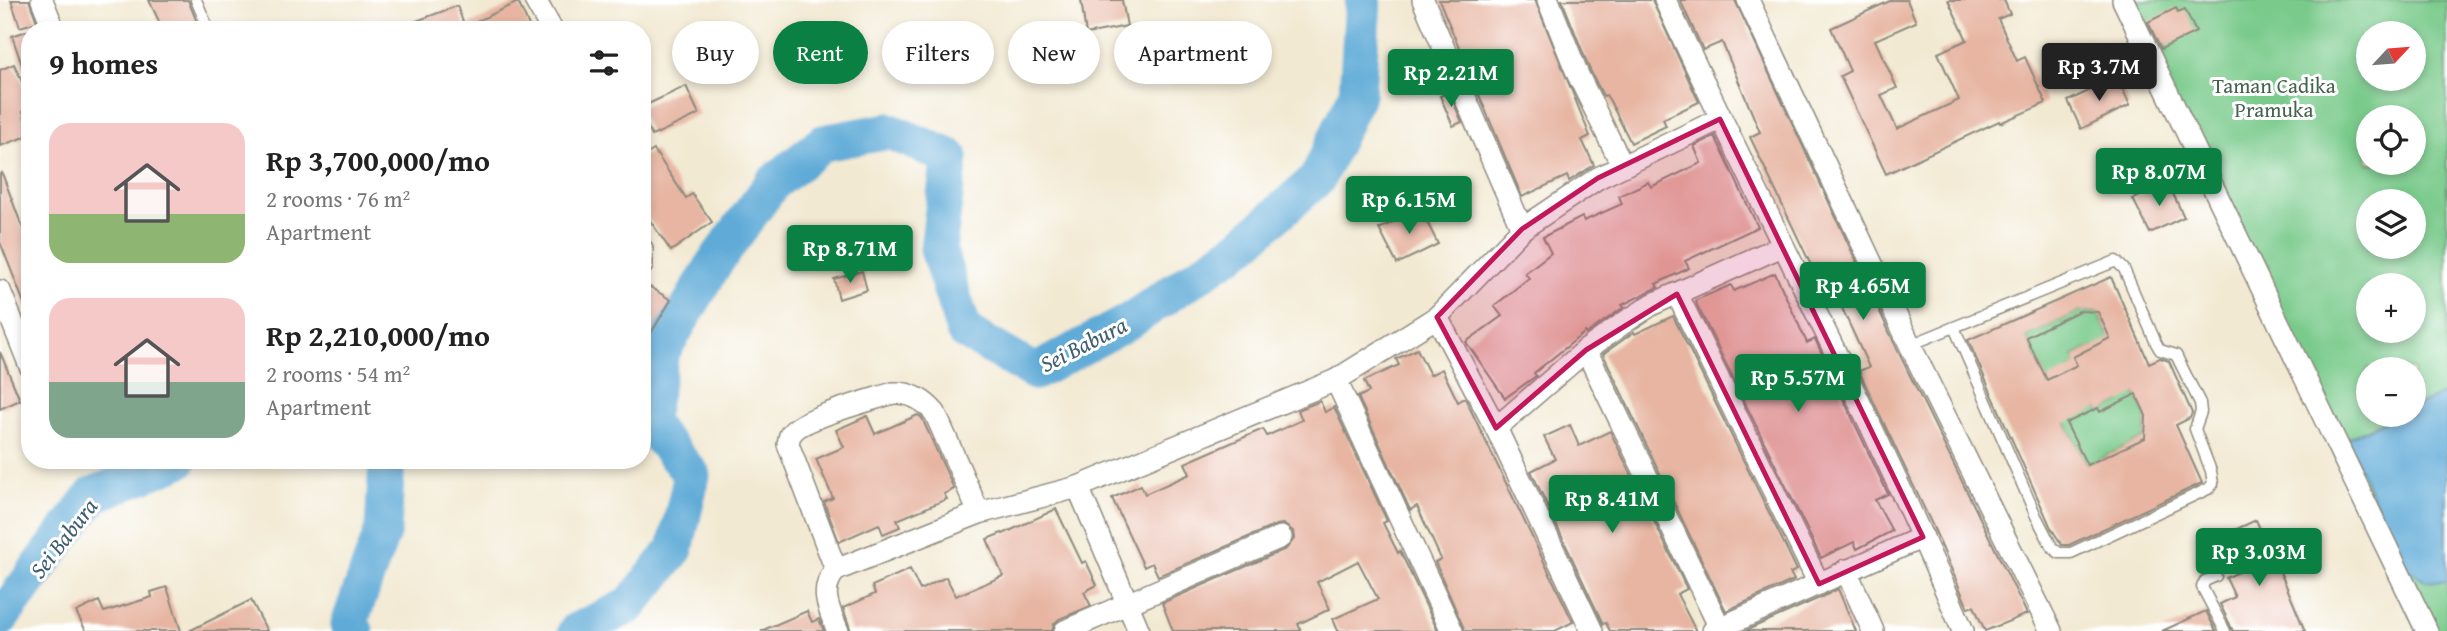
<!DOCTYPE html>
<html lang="en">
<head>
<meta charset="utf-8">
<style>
	:root { --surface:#fff; --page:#f6f6f6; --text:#222; --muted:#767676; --accent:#0b8043 }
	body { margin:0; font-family:"Gentium Book Plus",serif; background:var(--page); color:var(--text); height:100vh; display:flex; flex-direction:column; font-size:26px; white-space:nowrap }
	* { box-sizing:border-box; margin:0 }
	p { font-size:23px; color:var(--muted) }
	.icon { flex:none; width:38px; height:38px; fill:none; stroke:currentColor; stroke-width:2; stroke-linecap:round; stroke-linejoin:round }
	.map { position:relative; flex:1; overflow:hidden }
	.side { position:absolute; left:21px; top:21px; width:630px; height:448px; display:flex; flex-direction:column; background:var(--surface); border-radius:28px; box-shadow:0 4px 10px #0003 }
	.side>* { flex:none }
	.banner { position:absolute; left:672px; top:21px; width:665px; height:63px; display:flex; gap:14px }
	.needle { width:46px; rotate:64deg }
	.tools { position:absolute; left:2356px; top:21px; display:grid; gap:14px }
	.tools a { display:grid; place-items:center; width:70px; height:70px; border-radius:50%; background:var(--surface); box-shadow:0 4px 10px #0003; font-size:35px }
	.price { position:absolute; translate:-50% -60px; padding:0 16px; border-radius:7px; background:var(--accent); color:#fff; font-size:23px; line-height:46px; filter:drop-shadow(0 2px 4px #0008) }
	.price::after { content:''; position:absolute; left:50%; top:42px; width:21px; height:16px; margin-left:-10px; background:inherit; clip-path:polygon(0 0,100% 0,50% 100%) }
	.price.selected { background:#222; color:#fff }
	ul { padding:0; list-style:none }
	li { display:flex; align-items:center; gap:21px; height:175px; padding:0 28px }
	li span { display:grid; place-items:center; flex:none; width:196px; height:140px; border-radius:21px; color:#555 }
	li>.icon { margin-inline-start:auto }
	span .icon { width:84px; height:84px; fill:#fffc; stroke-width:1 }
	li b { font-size:30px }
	h2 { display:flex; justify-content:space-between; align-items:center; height:84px; padding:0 28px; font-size:30px }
	.chip { padding:0 24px; border-radius:32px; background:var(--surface); box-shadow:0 4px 10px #0003; font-size:24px; line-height:63px }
	.chip.selected { background:var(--accent); color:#fff }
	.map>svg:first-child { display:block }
</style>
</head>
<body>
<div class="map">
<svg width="2447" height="631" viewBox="0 0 2447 631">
	<rect width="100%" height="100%" fill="#fff"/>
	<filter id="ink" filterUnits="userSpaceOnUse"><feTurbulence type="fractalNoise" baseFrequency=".0143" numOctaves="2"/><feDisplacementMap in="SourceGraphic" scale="14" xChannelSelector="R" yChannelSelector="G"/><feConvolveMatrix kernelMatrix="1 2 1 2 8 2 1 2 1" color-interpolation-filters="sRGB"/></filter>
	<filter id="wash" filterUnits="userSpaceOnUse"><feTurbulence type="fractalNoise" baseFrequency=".00686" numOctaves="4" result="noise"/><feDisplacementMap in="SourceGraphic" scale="28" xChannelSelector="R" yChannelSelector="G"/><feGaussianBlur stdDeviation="1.57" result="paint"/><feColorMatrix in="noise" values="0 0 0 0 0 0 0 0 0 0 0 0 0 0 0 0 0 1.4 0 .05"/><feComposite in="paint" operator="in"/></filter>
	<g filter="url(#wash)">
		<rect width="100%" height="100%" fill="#f2e9d2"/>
		<g fill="#79ca8b" stroke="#527a5b" stroke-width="2" fill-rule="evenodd">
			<path d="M2123 0H2447V631H2418ZM2368 33H2413V79H2368ZM2368 117H2413V163H2368ZM2368 201H2413V247H2368ZM2368 285H2413V331H2368ZM2368 369H2413V415H2368Z"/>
			<path d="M2079 311 2098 313 2119 356 2093 347 2073 356 2077 365 2066 371 2052 391 2026 337Z"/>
			<path d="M2129 379 2146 416 2145 438 2087 465 2059 408H2098L2100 412 2120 402 2118 397Z"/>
		</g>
		<path fill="#5eaad7" stroke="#446a81" stroke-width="2" d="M2447 392V582L2427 581 2407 570 2346 439 2398 415H2413V408Z"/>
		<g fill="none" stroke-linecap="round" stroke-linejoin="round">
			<g stroke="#5eaad7" stroke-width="37">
				<path d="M0 619 93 495 179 460"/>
				<path d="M355 631 349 624 383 530 387 460"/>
				<path d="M576 631 629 606 675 549 692 475 648 423 661 353 716 261 772 184 823 143 889 131 950 157 938 249 964 331 1035 372 1128 322 1240 247 1317 179 1357 94 1363 0"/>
			</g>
		</g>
		<g id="blocks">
			<g fill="#e7b5a2" fill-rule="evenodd">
				<path d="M11 0H29L37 22 20 27Z"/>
				<path d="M149 0H188L200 30H163Z"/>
				<path d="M1081 0H1122L1127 26 1086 34Z"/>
				<path d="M1439 0H1535L1590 136 1582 140 1594 165 1569 181 1567 176 1522 197Z"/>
				<path d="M1562 0H1652L1699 102 1663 119 1666 126 1631 143 1610 101 1606 95 1603 96 1590 70Z"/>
				<path d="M1680 0H1735L1898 351 2027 614 1985 631 1974 606 1968 608 1935 531 1859 371 1869 367 1858 343 1837 297 1828 301 1750 137 1760 132 1722 42 1703 50Z"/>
				<path d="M1892 0H1907L1916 22 1875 40 1897 88 1881 95 1897 129 1959 100 1938 53 1967 40 1948 0H2004L2010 14 1998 19 2017 61 2025 57 2046 103 2000 123 1999 121 1886 174 1840 76 1850 71 1831 28Z"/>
				<path d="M518 2 531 30H398L397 28 457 6 465 27Z"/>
				<path d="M2176 8 2178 12 2185 9 2196 32 2161 49 2148 22Z"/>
				<path d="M30 30V80H27L12 36Z"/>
				<path d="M14 64 30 99V108L23 111 30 135 0 146V70Z"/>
				<path d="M2117 77 2130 105 2081 129 2068 101Z"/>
				<path d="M686 86 699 114 652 136 642 115V107Z"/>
				<path d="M1449 92 1462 122 1453 126 1440 96Z"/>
				<path d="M1715 136 1758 227 1685 261 1689 268 1656 284 1658 287 1622 305 1624 307 1586 334 1585 332 1534 373 1536 376 1505 398 1466 342 1502 316 1494 306 1529 278 1525 273 1551 253 1543 237 1582 217 1584 221 1622 204 1619 196 1648 182 1651 187 1701 163 1694 146Z"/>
				<path d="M654 150 686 198 692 194 712 222 671 251 649 219 642 223V157Z"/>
				<path d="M2 173 30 248V318L0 242V174Z"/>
				<path d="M2168 183 2184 217 2150 233 2133 199Z"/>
				<path d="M1420 208 1438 244 1397 264 1379 229Z"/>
				<path d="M881 227 891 246 866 258 856 239Z"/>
				<path d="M862 271 867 290 839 299 834 279Z"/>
				<path d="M1775 273 1807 343 1815 339 1888 494 1875 500 1892 531 1857 549 1854 542 1821 558 1697 305 1696 300 1731 285 1734 291Z"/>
				<path d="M2111 277 2149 363 2160 358 2169 361 2192 413 2190 418 2176 425 2202 483 2069 545H2062L2051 528 1968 340ZM2079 311 2098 312 2110 338 2073 357 2077 365 2047 380 2026 337ZM2136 394 2146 416 2145 438 2087 465 2066 423 2098 408 2100 412Z"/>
				<path d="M642 282 671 300 642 348Z"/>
				<path d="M1673 316 1797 570 1790 573 1794 580 1726 611 1603 354 1634 332 1635 334Z"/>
				<path d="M1417 349 1430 375 1442 369 1458 402 1465 398 1573 622 1555 631H1465L1435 562 1441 559 1417 506 1410 510 1358 397 1369 392 1364 381 1399 365 1396 359Z"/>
				<path d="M0 352 20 400 0 409Z"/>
				<path d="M1320 401 1325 412 1334 407 1387 521 1383 523 1398 553 1400 551 1438 631H1338L1333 619 1378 599 1358 561 1317 582 1330 609 1298 624 1301 631H1173L1162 603 1286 549 1294 539 1293 531 1283 524 1276 525 1158 576 1152 563 1144 567 1112 498 1141 485 1145 494 1190 474 1185 463 1263 429 1267 436 1302 420 1298 410Z"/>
				<path d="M918 415 922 418 954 489 944 494 947 499 897 520 900 527 883 534 879 524 839 542 824 502 833 498 816 459 844 447 836 430 867 416 875 434Z"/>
				<path d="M1570 425 1579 446 1610 431 1687 589 1677 594 1696 631H1610L1606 623 1603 624 1531 471 1555 459 1544 437Z"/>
				<path d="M1056 509 1082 563 1086 561 1097 585 1084 592 1091 606 1059 619 1054 624 1052 631H851L843 608 875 594 872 586 910 569 920 590 946 577 956 596 1003 576 987 539 1002 533 1003 534Z"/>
				<path d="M2256 520 2285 583 2305 631H2233L2220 604 2235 597 2226 578 2245 569 2228 533Z"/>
				<path d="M167 587 181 631H86L76 612 99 601 104 612 152 597 151 592Z"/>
				<path d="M1838 589 1856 631H1745L1824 596Z"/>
				<path d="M251 600 267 631H189Z"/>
				<path d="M807 611 812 622 819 619 824 631H761Z"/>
				<path d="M2206 611 2216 631H2162Z"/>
			</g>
		</g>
	</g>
	<g filter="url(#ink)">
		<use href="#blocks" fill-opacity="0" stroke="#8e8a7e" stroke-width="2"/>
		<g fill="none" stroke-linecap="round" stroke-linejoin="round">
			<defs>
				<g id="lane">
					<path d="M196 0 209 30"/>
					<path d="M1910 345 2116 261 2124 269 2156 343 2160 350 2176 355 2200 403 2201 412 2195 429 2211 471 2213 484 2208 489 2071 553H2059L2052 547 2036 516 1954 327"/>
					<path d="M2216 576 2205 581 2202 587 2225 631"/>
				</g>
				<g id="street">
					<path d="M42 0 54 30"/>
					<path d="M535 0 552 30"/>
					<path d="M1423 0 1522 229"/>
					<path d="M1548 0 1578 75 1622 165"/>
					<path d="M1665 0C1763 211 1873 417 1963 631"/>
					<path d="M1748 0 1910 345 2051 631"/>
					<path d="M2123 0 2427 631"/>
					<path d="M642 249V265"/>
					<path d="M0 291 30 366"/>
					<path d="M1677 294 1819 584"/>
					<path d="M1437 317 1496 428 1592 631"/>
					<path d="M1586 350 1720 628"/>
					<path d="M1336 380 1452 631"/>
					<path d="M1496 428 1586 350 1625 322 1653 304 1782 246"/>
					<path d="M1078 487 1139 631"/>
					<path d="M836 570 788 444C789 442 789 435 791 434 800 418 873 400 893 393 911 392 924 400 935 413L979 513"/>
					<path d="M1846 570 1873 631"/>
					<path d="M838 631C829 610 818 589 836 570L979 513 1078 487 1336 380 1437 317 1522 229 1598 178 1720 119"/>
					<path d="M1065 631 1281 537"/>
					<path d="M1713 631 1923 537"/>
				</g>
			</defs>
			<use href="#lane" stroke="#8e8a7e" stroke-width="13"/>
			<use href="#street" stroke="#8e8a7e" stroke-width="24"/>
			<use href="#lane" stroke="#fff" stroke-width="10"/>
			<use href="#street" stroke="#fff" stroke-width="21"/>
		</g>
	</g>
	<path fill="#c2185b" fill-opacity="0.2" stroke="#c2185b" stroke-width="5" stroke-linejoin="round" d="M1720 119 1923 537 1819 584 1677 294 1586 350 1496 428 1437 317 1522 229 1598 178Z"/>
	<g text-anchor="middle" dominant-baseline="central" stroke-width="6" stroke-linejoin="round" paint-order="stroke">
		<g font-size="21" fill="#46634d" stroke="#fff">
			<text x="2274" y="85">Taman Cadika<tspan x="2274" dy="24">Pramuka</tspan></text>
		</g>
		<g font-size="23" font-style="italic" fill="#3f5e70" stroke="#fff">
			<text transform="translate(1083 344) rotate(-27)">Sei Babura</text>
			<text transform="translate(63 538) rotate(-52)">Sei Babura</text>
		</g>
	</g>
</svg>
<div class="tools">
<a><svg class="needle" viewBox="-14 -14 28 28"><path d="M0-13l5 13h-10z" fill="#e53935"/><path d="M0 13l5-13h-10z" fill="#767676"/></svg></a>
<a><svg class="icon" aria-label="locate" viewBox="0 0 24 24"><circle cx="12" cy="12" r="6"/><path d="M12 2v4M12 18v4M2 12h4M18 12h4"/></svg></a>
<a><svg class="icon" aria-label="layers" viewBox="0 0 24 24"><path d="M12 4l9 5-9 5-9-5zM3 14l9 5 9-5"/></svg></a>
<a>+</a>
<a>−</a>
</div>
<b class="price selected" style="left:2099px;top:103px">Rp 3.7M</b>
<b class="price" style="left:1451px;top:109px">Rp 2.21M</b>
<b class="price" style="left:2159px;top:208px">Rp 8.07M</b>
<b class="price" style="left:1409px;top:236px">Rp 6.15M</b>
<b class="price" style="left:850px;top:285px">Rp 8.71M</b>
<b class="price" style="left:1863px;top:322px">Rp 4.65M</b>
<b class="price" style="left:1798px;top:414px">Rp 5.57M</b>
<b class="price" style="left:1612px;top:535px">Rp 8.41M</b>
<b class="price" style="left:2259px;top:588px">Rp 3.03M</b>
<div class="banner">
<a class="chip">Buy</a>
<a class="chip selected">Rent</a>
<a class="chip">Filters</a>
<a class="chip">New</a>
<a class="chip">Apartment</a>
</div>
<section class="side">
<h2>9 homes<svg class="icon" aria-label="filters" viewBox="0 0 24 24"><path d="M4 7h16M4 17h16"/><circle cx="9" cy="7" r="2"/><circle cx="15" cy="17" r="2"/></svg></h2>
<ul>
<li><span style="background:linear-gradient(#f6c9c9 65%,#8fb573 0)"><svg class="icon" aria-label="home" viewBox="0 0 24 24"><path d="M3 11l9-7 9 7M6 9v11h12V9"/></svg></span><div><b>Rp 3,700,000/mo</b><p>2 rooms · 76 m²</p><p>Apartment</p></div></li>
<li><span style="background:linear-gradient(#f6c9c9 60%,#7fa58c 0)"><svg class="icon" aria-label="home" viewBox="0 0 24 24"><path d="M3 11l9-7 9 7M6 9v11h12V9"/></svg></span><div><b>Rp 2,210,000/mo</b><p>2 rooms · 54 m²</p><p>Apartment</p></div></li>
</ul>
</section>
</div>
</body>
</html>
